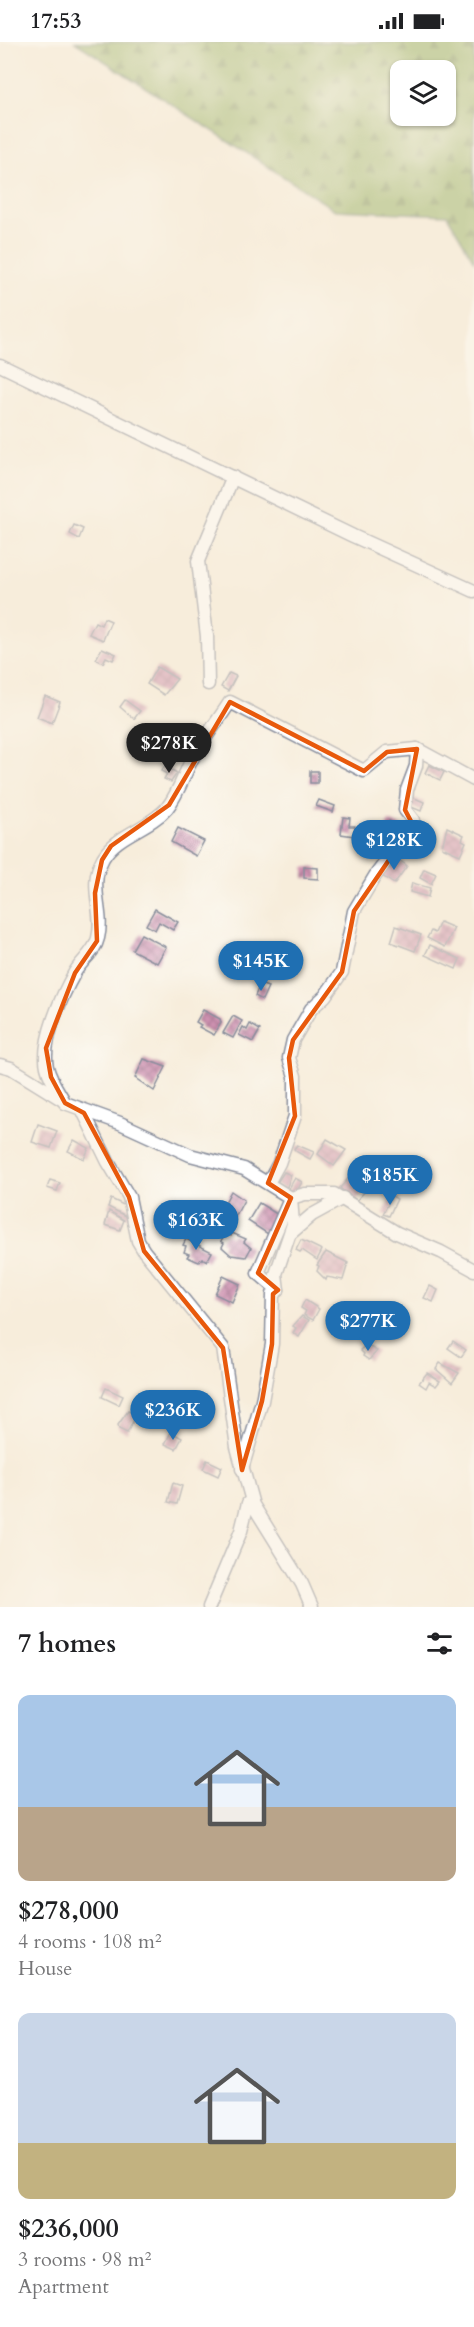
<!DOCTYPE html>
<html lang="en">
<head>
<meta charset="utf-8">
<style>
	:root { --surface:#fff; --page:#f6f6f6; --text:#202124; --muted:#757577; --accent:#1f6fb2 }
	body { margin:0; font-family:Cardo,serif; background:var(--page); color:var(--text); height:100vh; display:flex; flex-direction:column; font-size:22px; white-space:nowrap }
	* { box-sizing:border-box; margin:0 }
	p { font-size:20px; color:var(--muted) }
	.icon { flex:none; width:33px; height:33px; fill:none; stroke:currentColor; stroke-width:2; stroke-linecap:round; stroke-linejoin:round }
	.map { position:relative; height:1565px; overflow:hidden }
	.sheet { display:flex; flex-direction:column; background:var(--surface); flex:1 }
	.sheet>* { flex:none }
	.fabs { position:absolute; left:390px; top:18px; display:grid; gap:12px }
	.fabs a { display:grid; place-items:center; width:66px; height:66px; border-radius:12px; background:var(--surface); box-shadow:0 2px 4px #0004; font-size:30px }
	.price { position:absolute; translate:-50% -51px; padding:0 14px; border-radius:21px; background:var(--accent); color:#fff; font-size:20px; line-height:39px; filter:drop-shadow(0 2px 3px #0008) }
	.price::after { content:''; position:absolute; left:50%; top:36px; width:18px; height:14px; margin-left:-9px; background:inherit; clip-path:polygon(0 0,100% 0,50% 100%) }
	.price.active { background:#222; color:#fff }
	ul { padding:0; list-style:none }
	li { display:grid; align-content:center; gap:12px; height:318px; padding:0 18px }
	li span { display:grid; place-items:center; height:186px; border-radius:12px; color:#555 }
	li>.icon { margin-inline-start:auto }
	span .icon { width:108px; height:108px; fill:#fffc; stroke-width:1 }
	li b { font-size:26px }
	h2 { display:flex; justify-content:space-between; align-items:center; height:72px; padding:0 18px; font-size:26px }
	.status { display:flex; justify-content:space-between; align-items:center; height:42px; padding:0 30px; background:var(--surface); direction:ltr }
	.status svg { height:16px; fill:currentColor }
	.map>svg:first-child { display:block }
</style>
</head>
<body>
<div class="status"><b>17:53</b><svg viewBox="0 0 49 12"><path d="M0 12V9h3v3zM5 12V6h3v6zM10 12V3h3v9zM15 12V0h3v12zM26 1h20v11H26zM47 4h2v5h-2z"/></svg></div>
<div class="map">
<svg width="474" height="1565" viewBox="0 0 474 1565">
	<defs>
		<pattern id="forest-firs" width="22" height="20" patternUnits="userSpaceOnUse" patternTransform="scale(1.5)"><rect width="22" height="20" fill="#96b266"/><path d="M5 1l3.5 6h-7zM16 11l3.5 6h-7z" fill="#7a9157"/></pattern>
		<pattern id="building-cross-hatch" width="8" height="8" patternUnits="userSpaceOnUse" patternTransform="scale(1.5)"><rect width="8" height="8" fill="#ce91b0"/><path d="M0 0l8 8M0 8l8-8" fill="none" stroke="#a67792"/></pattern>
	</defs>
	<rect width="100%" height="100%" fill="#fdfcf7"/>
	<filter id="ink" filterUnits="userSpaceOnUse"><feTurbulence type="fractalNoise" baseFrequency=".0167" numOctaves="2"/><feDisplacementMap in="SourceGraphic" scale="12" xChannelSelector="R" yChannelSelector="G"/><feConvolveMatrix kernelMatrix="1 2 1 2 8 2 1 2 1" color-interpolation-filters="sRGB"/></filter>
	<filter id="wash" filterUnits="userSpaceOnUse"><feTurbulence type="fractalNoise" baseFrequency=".008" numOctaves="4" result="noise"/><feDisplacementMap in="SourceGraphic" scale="24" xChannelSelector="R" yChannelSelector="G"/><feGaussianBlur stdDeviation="1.35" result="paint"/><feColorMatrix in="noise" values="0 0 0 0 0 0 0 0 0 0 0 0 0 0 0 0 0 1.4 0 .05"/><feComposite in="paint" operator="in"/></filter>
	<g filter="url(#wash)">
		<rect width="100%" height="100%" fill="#f7eddb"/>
		<path fill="url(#forest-firs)" stroke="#587062" stroke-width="1.5" fill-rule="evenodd" d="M75 0H474V219L447 173 335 168ZM400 28H446V74H400Z"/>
		<g id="blocks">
			<g fill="url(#building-cross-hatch)">
				<path d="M74 483 83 487 79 497 70 492Z"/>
				<path d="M104 576 111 579 103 598 89 592 95 580 101 583Z"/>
				<path d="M102 606 116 612 113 618 106 615 103 621 96 617Z"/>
				<path d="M157 625 177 637 164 653 147 642Z"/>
				<path d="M229 631 236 634 228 649 221 645Z"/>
				<path d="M45 654 60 660 52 681 37 675Z"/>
				<path d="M125 658 140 669 134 677 120 665Z"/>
				<path d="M429 723 444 730 440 738 425 731Z"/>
				<path d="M165 724 177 731 171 740 164 737 167 732 161 729Z"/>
				<rect x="310" y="729" width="8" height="12"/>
				<path d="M412 755 424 760 421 769 409 764Z"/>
				<path d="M319 758 335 764 333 770 316 764Z"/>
				<path d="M343 775 350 776 349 784H355L354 794 341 792Z"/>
				<path d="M389 779 403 785 392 812 382 807 393 788 386 785Z"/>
				<path d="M447 785 464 793 462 798 466 800 460 813 442 805Z"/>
				<path d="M178 786 204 799 196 814 171 800Z"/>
				<path d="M395 815 407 824 394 842 381 833Z"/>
				<path d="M304 825 318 826V837L304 836Z"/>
				<path d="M424 827 436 832 431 842 420 836Z"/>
				<path d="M412 841 430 846 428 855 410 850Z"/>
				<path d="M155 867 178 880 173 888 159 880 155 888 146 883Z"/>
				<path d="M440 880 454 886 445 905 427 896 431 889 435 891Z"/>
				<path d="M396 884 421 893 415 909 391 900Z"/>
				<path d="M141 892 166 905 157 921 132 908Z"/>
				<path d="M430 903 460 917 456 927 425 913Z"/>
				<path d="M260 942 268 945 262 958 255 954Z"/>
				<path d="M203 968 220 977 221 981 214 993 199 985 201 983 196 980Z"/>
				<path d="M233 974 242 979 233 996 223 991Z"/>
				<path d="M250 982 260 988 253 1000 239 993 243 985 247 988Z"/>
				<path d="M144 1017 166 1025 154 1049 135 1036Z"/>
				<path d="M38 1082 57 1089 51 1106 32 1100Z"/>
				<path d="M327 1097 346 1108 334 1124 318 1112Z"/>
				<path d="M74 1098 89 1106 84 1117 68 1109Z"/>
				<path d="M297 1103 314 1110 310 1117 297 1110 294 1107Z"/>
				<path d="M398 1129 405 1133 396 1149 389 1145Z"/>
				<path d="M284 1130 291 1133 286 1148 276 1142Z"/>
				<path d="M353 1131 369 1145 355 1160 340 1146Z"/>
				<path d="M295 1136 302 1140 294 1154 287 1150Z"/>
				<path d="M50 1138 60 1141 57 1149 47 1146Z"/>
				<path d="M231 1149 244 1158 235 1175 221 1168Z"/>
				<path d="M392 1154 397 1157 389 1174 383 1172Z"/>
				<path d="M111 1157 134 1168 130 1176 108 1165Z"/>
				<path d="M259 1161 280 1174 268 1192 248 1179Z"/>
				<path d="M109 1169 124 1178 120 1188 105 1183Z"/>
				<path d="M212 1170 231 1180 227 1188 209 1177Z"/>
				<path d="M225 1191 231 1194 232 1191 246 1197 244 1200 251 1206 246 1215 231 1213 222 1205 224 1201 221 1199Z"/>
				<path d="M186 1197 212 1210 207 1219 202 1216 199 1220 187 1215 189 1212 184 1210 186 1204 183 1203Z"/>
				<path d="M301 1198 322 1208 317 1218 302 1208 300 1210 296 1208Z"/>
				<path d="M326 1210 348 1221 343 1238 327 1235 326 1238 317 1229 319 1224 317 1223Z"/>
				<path d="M223 1234 240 1242 232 1260 215 1252Z"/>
				<path d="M430 1244 438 1248 433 1260 424 1256Z"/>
				<path d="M305 1258 319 1267 313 1278 304 1273 306 1269 301 1266Z"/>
				<path d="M302 1274 309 1278 299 1295 293 1291 296 1286 293 1284Z"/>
				<path d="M453 1299 466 1308 461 1315 448 1306Z"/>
				<path d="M366 1303 377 1309 369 1318 363 1314 364 1312 360 1308Z"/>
				<path d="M440 1321 459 1331 452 1341 436 1327Z"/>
				<path d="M427 1331 440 1339 436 1344 429 1340 426 1346 419 1341Z"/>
				<path d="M106 1346 123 1354 119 1363 102 1355Z"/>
				<path d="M128 1369 136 1373 127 1391 119 1387 118 1383Z"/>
				<path d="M171 1390 182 1396 176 1407 165 1402Z"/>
				<path d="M207 1418 222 1425 218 1434 203 1427Z"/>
				<path d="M173 1441 182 1444 177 1462 168 1460Z"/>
			</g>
		</g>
	</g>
	<g filter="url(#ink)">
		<use href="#blocks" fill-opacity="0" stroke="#898e9c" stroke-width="1.5"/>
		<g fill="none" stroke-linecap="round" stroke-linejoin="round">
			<defs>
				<g id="minor">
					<path d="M0 323 353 494 474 549"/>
					<path d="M208 642 207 594 198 519 233 435"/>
					<path d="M474 738 417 707 387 710 364 729 230 660C218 679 203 697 192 717 184 733 178 752 167 766 149 787 117 792 103 816 87 845 105 869 98 896 95 910 82 918 75 930 62 953 41 999 47 1025 50 1038 59 1050 65 1061L120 1081 190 1113 244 1127 291 1156 305 1152H334L397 1191 441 1210 474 1228"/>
					<path d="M0 1023 11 1026 61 1057"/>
					<path d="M84 1071 108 1120 129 1155 138 1199 144 1209 223 1306 237 1405 253 1463 302 1542 312 1565"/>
					<path d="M268 1141 279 1121 295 1074V1034L289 1016 293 998 311 967 325 954 342 930 354 869 375 834 413 783V778L405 768 407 748 416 724 417 707"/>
					<path d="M291 1191 312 1173 343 1156"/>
					<path d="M278 1248 258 1231 290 1157"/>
					<path d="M242 1427 262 1359 272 1302 273 1252 278 1248 276 1232 293 1182 291 1156"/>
					<path d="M209 1565 241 1489 248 1461"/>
				</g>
			</defs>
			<use href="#minor" stroke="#898e9c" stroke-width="15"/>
			<use href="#minor" stroke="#fff" stroke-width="12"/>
		</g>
	</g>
	<path d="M0 0H474V1565H0ZM230 660 364 729 387 710 417 707 405 768 413 783 354 869 342 930 293 998 289 1016 295 1074 268 1141 291 1156 258 1231 278 1248 273 1252 272 1302 262 1359 242 1428 223 1306 144 1209 129 1155 84 1071 65 1061 51 1035 46 1006 75 931 97 899 95 851 102 818 111 804 169 763Z" fill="#f7eddb" fill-opacity=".55" fill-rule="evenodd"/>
	<path fill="none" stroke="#e8590c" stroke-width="4.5" stroke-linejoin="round" d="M230 660 364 729 387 710 417 707 405 768 413 783 354 869 342 930 293 998 289 1016 295 1074 268 1141 291 1156 258 1231 278 1248 273 1252 272 1302 262 1359 242 1428 223 1306 144 1209 129 1155 84 1071 65 1061 51 1035 46 1006 75 931 97 899 95 851 102 818 111 804 169 763Z"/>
</svg>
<div class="fabs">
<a><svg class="icon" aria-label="layers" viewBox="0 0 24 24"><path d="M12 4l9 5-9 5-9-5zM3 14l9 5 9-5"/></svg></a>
</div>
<b class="price active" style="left:169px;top:732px">$278K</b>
<b class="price" style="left:394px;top:829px">$128K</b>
<b class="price" style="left:261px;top:950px">$145K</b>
<b class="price" style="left:390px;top:1164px">$185K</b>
<b class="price" style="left:196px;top:1209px">$163K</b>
<b class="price" style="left:368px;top:1310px">$277K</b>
<b class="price" style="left:173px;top:1399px">$236K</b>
</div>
<section class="sheet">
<h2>7 homes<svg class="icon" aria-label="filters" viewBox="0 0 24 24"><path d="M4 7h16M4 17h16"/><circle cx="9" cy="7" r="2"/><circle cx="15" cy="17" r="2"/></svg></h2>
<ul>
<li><span style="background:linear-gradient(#a9c7e8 60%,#b9a48a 0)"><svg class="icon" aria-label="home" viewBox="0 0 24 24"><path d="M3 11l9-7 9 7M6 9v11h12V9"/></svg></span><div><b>$278,000</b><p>4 rooms · 108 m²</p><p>House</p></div></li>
<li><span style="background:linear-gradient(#c9d6e8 70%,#c2b280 0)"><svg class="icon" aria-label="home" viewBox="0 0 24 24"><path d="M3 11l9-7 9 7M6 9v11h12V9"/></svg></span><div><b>$236,000</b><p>3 rooms · 98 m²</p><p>Apartment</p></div></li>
</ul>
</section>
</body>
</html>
